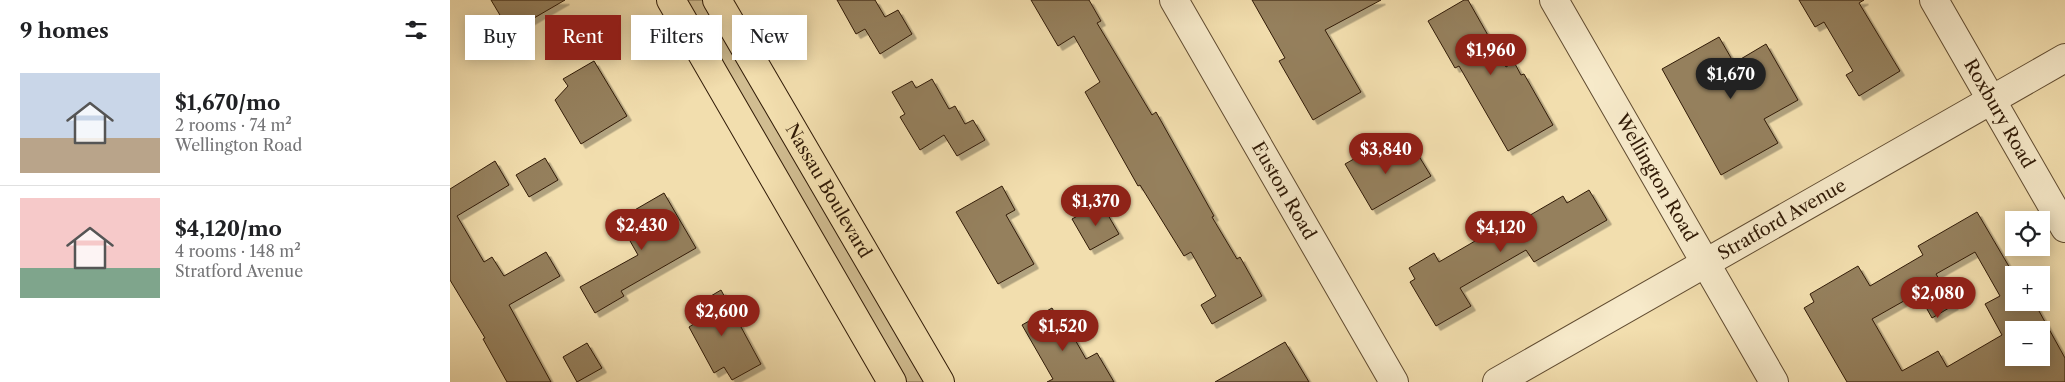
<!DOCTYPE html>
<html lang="en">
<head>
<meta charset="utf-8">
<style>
	:root { --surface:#fff; --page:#f2f2f2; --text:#202124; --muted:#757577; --line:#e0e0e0; --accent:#8f2418 }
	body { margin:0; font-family:"Libre Caslon Text",serif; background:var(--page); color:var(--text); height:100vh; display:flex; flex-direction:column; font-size:19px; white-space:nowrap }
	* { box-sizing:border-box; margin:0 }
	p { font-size:16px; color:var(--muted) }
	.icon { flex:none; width:28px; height:28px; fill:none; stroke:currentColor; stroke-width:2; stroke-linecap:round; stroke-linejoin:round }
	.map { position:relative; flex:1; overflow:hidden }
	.panel { display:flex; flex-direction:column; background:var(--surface); width:450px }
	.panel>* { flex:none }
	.guide { position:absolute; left:15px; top:15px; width:475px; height:45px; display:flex; gap:10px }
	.buttons { position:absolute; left:1555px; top:211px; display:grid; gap:10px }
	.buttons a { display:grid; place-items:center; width:45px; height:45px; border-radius:0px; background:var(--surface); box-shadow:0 2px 12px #0003; font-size:25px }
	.price { position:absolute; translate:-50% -42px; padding:0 11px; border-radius:18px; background:var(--accent); color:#fff; font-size:16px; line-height:32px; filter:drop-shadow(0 1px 2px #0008) }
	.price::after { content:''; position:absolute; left:50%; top:30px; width:15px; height:11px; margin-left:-8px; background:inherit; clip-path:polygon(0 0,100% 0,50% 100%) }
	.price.active { background:#222; color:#fff }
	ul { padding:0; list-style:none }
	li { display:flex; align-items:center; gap:15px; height:125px; padding:0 20px }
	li+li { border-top:1px solid var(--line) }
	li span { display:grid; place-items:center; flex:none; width:140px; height:100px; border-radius:0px; color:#555 }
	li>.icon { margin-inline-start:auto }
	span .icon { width:60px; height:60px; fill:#fffc; stroke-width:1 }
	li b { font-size:21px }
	h2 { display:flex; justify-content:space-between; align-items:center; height:60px; padding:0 20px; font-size:21px }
	.tag { padding:0 18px; border-radius:0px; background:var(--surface); box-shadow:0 2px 12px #0003; font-size:18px; line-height:45px }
	.tag.active { background:var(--accent); color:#fff }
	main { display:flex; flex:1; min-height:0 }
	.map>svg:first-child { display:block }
</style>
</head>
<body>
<main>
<section class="panel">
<h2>9 homes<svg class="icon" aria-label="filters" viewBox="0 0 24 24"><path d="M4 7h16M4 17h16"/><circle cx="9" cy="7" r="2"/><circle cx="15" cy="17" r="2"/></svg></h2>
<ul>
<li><span style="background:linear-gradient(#c9d6e8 65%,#b9a48a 0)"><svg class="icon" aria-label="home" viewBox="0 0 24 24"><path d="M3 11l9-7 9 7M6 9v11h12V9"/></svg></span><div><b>$1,670/mo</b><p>2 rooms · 74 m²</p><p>Wellington Road</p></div></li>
<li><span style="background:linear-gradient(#f6c9c9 70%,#7fa58c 0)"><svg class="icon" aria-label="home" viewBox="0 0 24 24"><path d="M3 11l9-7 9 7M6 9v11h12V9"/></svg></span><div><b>$4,120/mo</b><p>4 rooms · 148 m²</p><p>Stratford Avenue</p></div></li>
</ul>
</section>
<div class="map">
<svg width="1615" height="382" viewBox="0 0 1615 382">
	<defs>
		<filter id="shadow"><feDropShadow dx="4.5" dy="4.5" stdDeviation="0" flood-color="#0004"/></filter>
	</defs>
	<rect width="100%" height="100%" fill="#f2deae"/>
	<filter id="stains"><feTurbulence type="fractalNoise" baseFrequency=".004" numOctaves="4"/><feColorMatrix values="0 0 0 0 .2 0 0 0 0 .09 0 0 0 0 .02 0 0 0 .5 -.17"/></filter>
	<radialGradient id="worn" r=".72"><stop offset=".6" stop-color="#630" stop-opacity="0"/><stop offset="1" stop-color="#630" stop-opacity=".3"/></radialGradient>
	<path fill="#d1bd91" stroke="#806c4c" d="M219 0H263L484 382H440Z"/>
	<g fill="#95805d" stroke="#301a06" fill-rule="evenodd" filter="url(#shadow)">
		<path d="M41 0H115L60 32Z"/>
		<path d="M387 0H425L435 17 448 10 462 34 430 54 415 29 406 34Z"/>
		<path d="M581 0H639L651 21 647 23 702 115 706 112 764 216 762 217 787 259 790 257 812 296 762 324 751 305 766 296 741 252 734 256 690 185 688 186 635 92 650 82 624 36 608 46Z"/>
		<path d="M802 0H931L875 30 911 92 863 120 829 61 835 58Z"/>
		<path d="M1014 0H1018L1056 67 1064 62 1071 75 1074 74 1103 125 1058 151 1009 66 1005 68 978 21Z"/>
		<path d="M1349 0H1414L1409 3 1450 71 1409 96 1396 75 1403 71 1374 22 1365 27Z"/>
		<path d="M1269 37 1284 63 1316 44 1348 100 1314 119 1328 143 1271 175 1212 69Z"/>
		<path d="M144 61 177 116 131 144 105 100 118 86 113 79Z"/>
		<path d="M482 79 499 109 505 106 515 124 523 120 535 140 507 156 494 135 470 150 450 117 455 114 442 92 462 81 466 88Z"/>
		<path d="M925 147 935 165 964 148 981 176 922 210 895 164Z"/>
		<path d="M95 158 108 180 79 197 66 175Z"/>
		<path d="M45 161 59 185 7 216 34 262 42 257 54 276 96 252 110 276 59 305 101 382H57L33 339 35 338 0 280V189Z"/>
		<path d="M552 186 565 210 556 215 584 264 548 284 506 212Z"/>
		<path d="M1139 190 1157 220 1084 262 1076 250 1010 288 1021 306 986 326 960 282 965 279 959 268 984 253 989 262 1044 230 1046 235 1113 196 1117 203Z"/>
		<path d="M214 193 246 248 171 291 174 296 145 313 130 287 188 255 171 225 179 220 176 215Z"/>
		<path d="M651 203 669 234 640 250 622 219Z"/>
		<path d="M1527 212 1564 275V302H1584L1615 358V382H1397L1354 308 1364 302 1360 294 1408 266 1420 286 1473 255 1468 246ZM1525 252 1550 296 1535 304 1552 335 1497 367 1488 351 1452 371 1422 319 1468 293 1482 318 1504 305 1486 274ZM1564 330H1591V358H1564Z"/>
		<path d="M271 290 311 364 282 380 274 367 264 373 239 327 247 322 239 309Z"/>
		<path d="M602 308 616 331 619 329 636 359 647 353 664 382H597L603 379 572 325Z"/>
		<path d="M835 342 859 382H765Z"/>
		<path d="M137 343 152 368 127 382 113 357Z"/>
	</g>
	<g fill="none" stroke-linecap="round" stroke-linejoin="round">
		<defs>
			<g id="minor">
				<path id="s1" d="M724 0 944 382"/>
				<path id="s2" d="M1104 0 1324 382"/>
				<path id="s3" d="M1484 0 1615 228"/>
				<path id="s4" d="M1047 382 1615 58"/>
			</g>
			<g id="major">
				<path d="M221 0 442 382"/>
				<path id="s5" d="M267 0 490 382"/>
			</g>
		</defs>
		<use href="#minor" stroke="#604b30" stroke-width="30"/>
		<use href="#major" stroke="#301a06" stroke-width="30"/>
		<use href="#minor" stroke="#f7eaca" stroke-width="28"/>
		<use href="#major" stroke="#f2deae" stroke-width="28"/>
	</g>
	<g text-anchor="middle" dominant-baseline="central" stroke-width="4" stroke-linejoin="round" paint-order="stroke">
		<g font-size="18" fill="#301a06" stroke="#f7eaca">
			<text stroke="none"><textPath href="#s3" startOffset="131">Roxbury Road</textPath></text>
			<text stroke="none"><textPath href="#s2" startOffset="205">Wellington Road</textPath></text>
			<text stroke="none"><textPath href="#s5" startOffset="221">Nassau Boulevard</textPath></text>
			<text stroke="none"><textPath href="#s1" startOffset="220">Euston Road</textPath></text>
			<text stroke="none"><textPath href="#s4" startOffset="328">Stratford Avenue</textPath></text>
		</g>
	</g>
	<rect width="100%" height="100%" filter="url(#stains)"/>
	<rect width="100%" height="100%" fill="url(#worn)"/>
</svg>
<div class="buttons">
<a><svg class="icon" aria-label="locate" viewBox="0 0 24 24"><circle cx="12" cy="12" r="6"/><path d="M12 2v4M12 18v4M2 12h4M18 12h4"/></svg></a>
<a>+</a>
<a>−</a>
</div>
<b class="price" style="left:1041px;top:76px">$1,960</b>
<b class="price active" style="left:1281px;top:100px">$1,670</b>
<b class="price" style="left:936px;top:175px">$3,840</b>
<b class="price" style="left:646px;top:227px">$1,370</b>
<b class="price" style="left:192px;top:251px">$2,430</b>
<b class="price" style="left:1051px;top:253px">$4,120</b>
<b class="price" style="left:1488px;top:319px">$2,080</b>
<b class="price" style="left:272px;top:337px">$2,600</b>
<b class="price" style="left:613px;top:352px">$1,520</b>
<div class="guide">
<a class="tag">Buy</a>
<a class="tag active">Rent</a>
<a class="tag">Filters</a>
<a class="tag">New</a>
</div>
</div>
</main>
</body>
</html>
